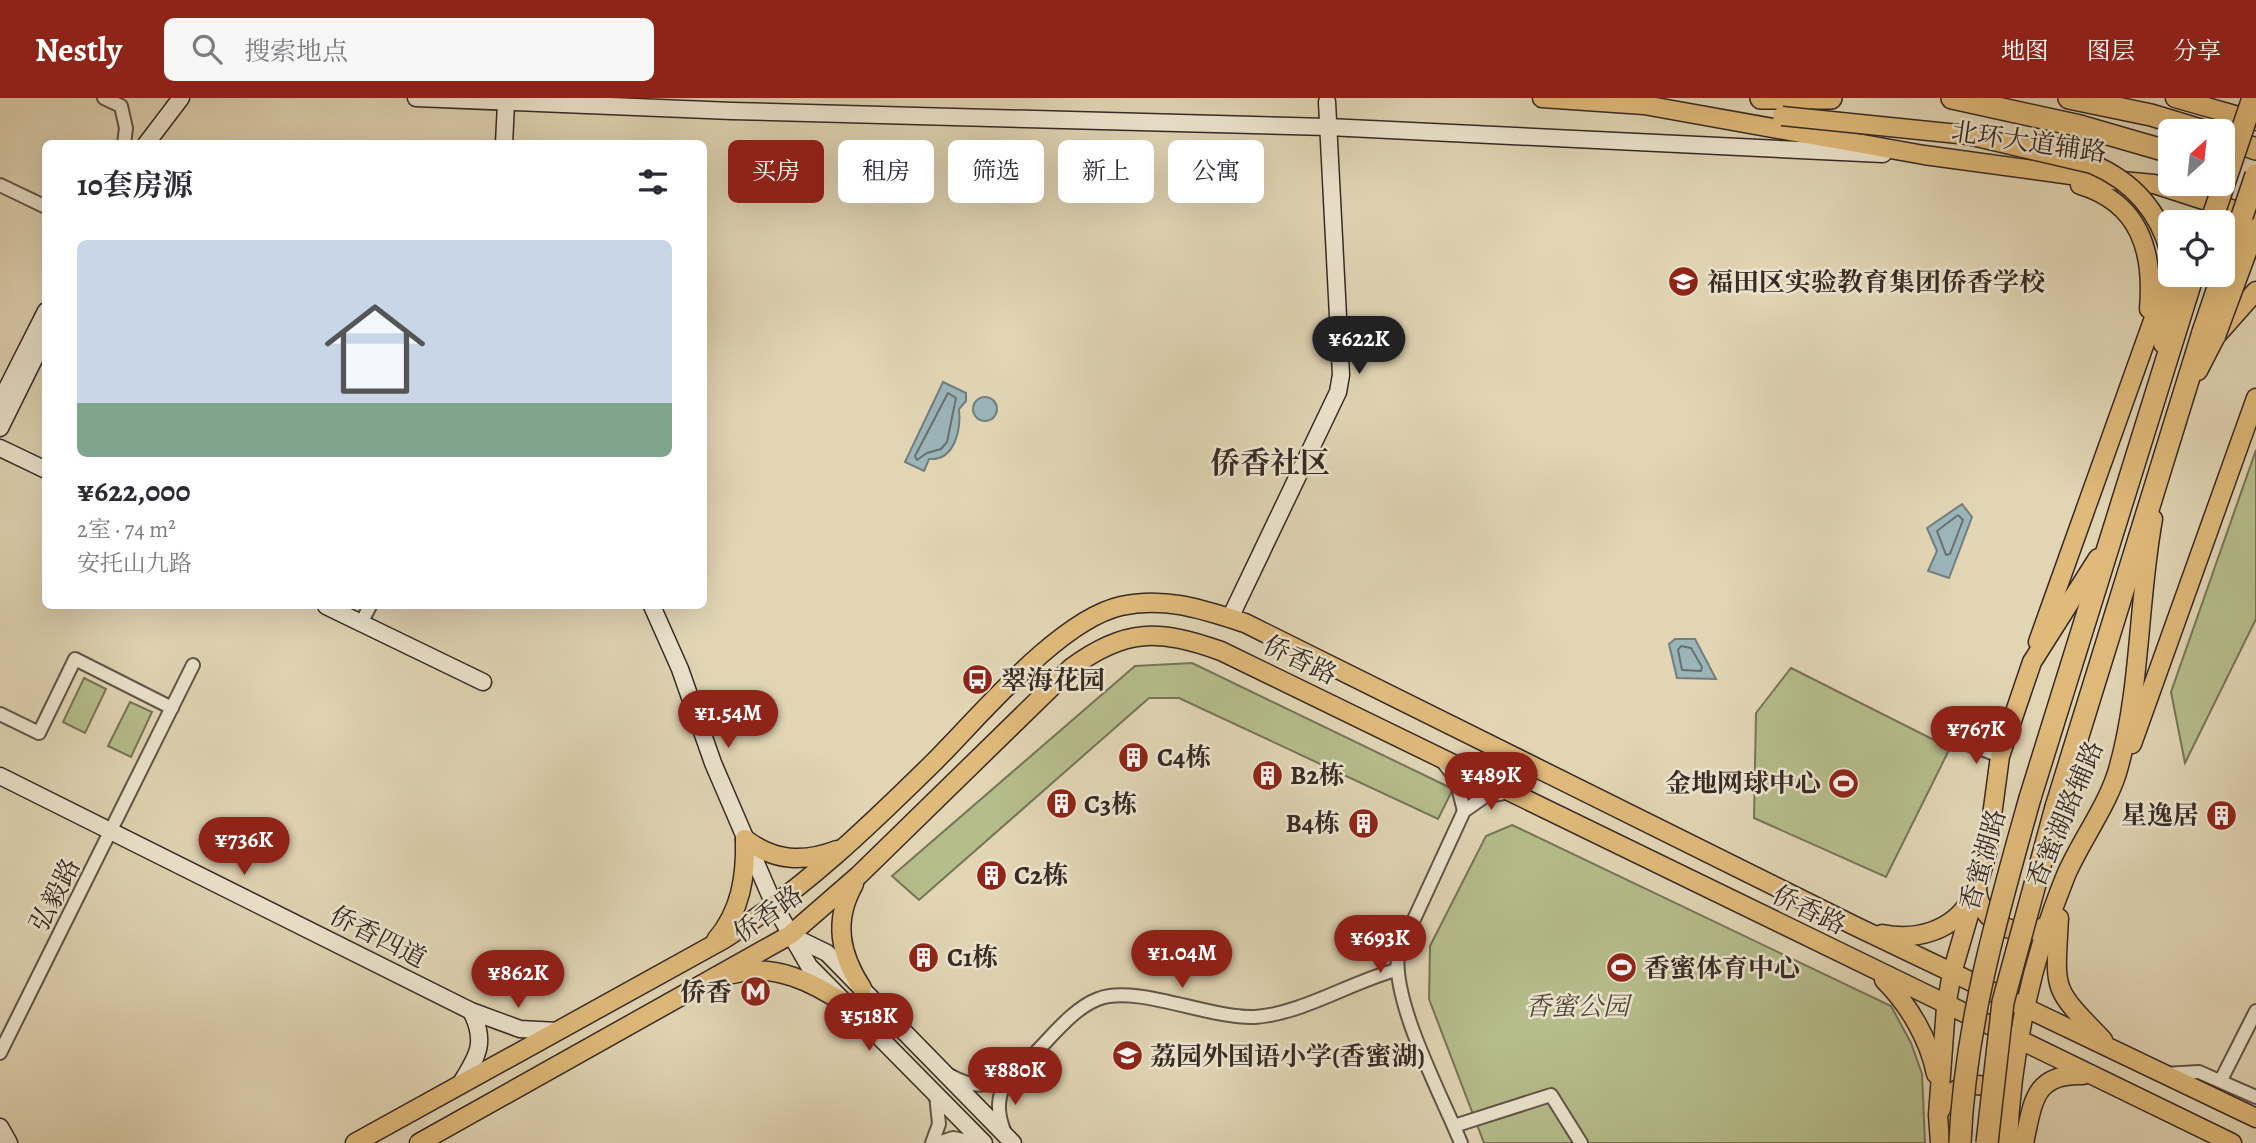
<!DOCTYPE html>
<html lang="zh">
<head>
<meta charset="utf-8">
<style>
	:root { --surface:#fff; --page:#f7f7f7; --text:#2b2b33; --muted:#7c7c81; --line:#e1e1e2; --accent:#8f2418 }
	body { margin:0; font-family:Alegreya,"Noto Serif SC",serif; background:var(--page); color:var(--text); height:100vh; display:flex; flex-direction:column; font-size:26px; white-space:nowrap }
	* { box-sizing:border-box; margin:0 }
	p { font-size:23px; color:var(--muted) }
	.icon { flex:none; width:38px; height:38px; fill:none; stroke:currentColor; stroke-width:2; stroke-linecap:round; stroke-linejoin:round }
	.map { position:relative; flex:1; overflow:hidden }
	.details { position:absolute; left:42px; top:42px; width:665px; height:469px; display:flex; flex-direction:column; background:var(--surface); border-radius:10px; box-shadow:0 7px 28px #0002 }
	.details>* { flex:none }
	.hud { position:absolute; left:728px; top:42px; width:665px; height:63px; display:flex; gap:14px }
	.needle { width:46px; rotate:27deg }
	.controls { position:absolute; left:2158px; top:21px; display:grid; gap:14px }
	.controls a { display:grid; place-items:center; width:77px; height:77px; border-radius:10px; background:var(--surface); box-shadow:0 7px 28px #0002; font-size:35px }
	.price { position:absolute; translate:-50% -60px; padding:0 16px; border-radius:24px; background:var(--accent); color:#fff; font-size:23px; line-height:46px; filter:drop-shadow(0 2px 4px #0008) }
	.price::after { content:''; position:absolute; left:50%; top:42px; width:21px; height:16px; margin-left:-10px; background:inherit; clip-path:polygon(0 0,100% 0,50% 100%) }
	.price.selected { background:#222; color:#fff }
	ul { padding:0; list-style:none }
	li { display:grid; align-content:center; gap:14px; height:371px; padding:0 35px }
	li+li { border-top:2px solid var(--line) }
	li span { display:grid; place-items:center; height:217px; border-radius:10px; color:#555 }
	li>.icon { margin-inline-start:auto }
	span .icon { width:126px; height:126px; fill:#fffc; stroke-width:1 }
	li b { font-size:30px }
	h2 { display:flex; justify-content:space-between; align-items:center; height:84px; padding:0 35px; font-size:30px }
	.pill { padding:0 24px; border-radius:10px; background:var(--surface); box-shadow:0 7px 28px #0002; font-size:24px; line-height:63px }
	.pill.selected { background:var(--accent); color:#fff }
	header { display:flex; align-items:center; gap:42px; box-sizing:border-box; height:98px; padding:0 35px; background:var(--accent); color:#fff }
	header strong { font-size:33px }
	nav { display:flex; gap:38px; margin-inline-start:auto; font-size:24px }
	.search { width:490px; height:63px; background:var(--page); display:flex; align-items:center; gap:18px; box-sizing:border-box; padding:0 24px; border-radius:10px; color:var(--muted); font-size:26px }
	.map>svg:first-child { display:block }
</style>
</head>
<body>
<header>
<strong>Nestly</strong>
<div class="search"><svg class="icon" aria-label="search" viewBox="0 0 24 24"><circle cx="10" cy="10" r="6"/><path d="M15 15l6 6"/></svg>搜索地点</div>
<nav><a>地图</a><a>图层</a><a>分享</a></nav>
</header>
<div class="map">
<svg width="2256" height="1045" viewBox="0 0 2256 1045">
	<rect width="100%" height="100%" fill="#e1d5b4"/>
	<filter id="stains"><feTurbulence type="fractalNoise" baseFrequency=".00286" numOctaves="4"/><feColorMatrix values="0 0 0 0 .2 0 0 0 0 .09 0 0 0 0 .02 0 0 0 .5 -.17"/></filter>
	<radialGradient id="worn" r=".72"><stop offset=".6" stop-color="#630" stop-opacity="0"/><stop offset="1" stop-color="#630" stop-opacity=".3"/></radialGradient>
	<g fill="#b5bd8b" stroke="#767458" stroke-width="2">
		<path d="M2256 352V521L2185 665 2171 594Z"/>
		<path d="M1192 565 1453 691 1438 721 1179 600H1149L919 802 892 778 1135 568Z"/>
		<path d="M1791 570 1950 650 1886 779 1754 720 1756 615Z"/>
		<path d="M84 580 106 591 85 635 63 624Z"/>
		<path d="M130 604 152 614 131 659 108 648Z"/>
		<path d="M1512 727 1891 908 1911 945 1922 976 1925 1045H1484L1429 901 1430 848 1486 738Z"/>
	</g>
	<g fill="#9bb5b9" stroke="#737d7e" stroke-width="2">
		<path d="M943 284 966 295V303L959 311C961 329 956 363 929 361L924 373 905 364Z"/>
		<circle cx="985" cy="311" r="12"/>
		<path d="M1962 406 1972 419 1949 480 1928 473 1937 453 1927 430Z"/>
		<path d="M1675 541H1695L1716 581 1677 580 1669 546Z"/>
	</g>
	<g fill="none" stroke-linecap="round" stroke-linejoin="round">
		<g stroke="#68706f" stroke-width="2">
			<path d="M948 295 956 300 947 344 941 351 927 355 917 362 915 358Z"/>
			<path d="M1958 417 1963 422 1950 456 1946 457 1937 433Z"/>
			<path d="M1681 548 1691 550 1702 569 1701 573 1682 572 1678 552Z"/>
		</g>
		<defs>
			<g id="street">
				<path d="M104 0 121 8 126 30 124 46"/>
				<path d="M0 87 46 109"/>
				<path d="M361 525 370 508"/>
				<path d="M0 616 39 635 75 561 172 610"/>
				<path d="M1965 645 2000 658"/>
				<path d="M1443 664 1456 681 1464 713"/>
				<path d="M0 955 193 567"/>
				<path d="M2164 976 2199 974 2256 999"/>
				<path d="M951 978C1015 1016 1046 921 1098 901 1136 886 1210 921 1255 919 1301 916 1351 884 1396 872"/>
				<path d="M2221 982 2256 913"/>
				<path d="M1454 1028 1551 997 1581 1045"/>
				<path d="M1005 1035C996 1014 997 998 1008 979"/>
				<path d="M932 1045 939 1026 936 997"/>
				<path d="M938 1045 953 1040 979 1045"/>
				<path d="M1461 1045C1441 996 1392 905 1398 856L1464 713 1484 699 1509 694"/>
			</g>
			<g id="secondary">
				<path d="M416 0 732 13 1328 29 1883 56"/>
				<path d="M146 46 181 0"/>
				<path d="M504 46 506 5"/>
				<path d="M0 304 46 213"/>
				<path d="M0 330 46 237"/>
				<path d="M0 350 46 372"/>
				<path d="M326 508 483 584"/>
				<path d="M652 508 680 571 713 665 775 809 809 868 984 1045"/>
				<path d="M1230 520 1338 294 1341 277 1327 4"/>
				<path d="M0 678 471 913 520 931 558 933"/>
				<path d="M790 837 827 855 1013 1045"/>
				<path d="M459 988C476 960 488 946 471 913"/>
				<path d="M0 1029 9 1045"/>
			</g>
			<g id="primary">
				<path d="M1542 0 1644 7 1924 57 2100 81 2154 86 2256 119"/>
				<path d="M2175 0 2256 23"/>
				<path d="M2080 87C2140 105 2154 153 2149 211"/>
				<path d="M2163 246 2172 187"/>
				<path d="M2198 273 2216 238 2256 193"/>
				<path d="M2038 544 2170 175"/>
				<path d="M2132 646 2256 300"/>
				<path d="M745 741C774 763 803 765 837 752"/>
				<path d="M854 786C833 823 840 856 862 890"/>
				<path d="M1977 790C1978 826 2021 844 2049 826"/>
				<path d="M2059 820C2055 895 2051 888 2103 942"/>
				<path d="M1882 836C1916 843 1952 833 1970 803"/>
				<path d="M716 842C741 813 746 778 745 741"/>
				<path d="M733 876C774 864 814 885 847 907"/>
				<path d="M1884 882C1909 907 1929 941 1936 976"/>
				<path d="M1940 1013C1951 985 1978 980 2002 996"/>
				<path d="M355 1045 724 841C803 792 869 728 935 663 980 618 1059 522 1121 508 1165 498 1204 512 1245 525L1857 829 2256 1020"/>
				<path d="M419 1045 790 837 859 777 1071 570C1125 530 1159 531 1221 553L2232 1045"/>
				<path d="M1940 1045 1938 1017 1946 909 1952 875 1987 755 2000 658 2032 564 2098 460"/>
				<path d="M2008 1045C2011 955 2032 860 2066 777 2081 742 2110 704 2119 668 2141 588 2138 503 2153 421"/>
				<path d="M2024 1045C2033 1005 2033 975 2083 977"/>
			</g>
			<g id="highway">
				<path d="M1761 0H1831"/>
				<path d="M1952 0 2080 28 2170 54"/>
				<path d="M2069 0 2151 17 2204 33"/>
				<path d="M2222 39 2256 51"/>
				<path d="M2030 700 2193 177"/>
				<path d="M2056 709 2203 234"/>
			</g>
		</defs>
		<use href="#street" stroke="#615549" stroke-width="16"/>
		<use href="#secondary" stroke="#362a25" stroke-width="19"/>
		<use href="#primary" stroke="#362a25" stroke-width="21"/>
		<use href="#highway" stroke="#362a25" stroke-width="24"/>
		<use href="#street" stroke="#ece4ce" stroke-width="12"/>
		<use href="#secondary" stroke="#ece4ce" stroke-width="16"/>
		<use href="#primary" stroke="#e0ba7a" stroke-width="18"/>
		<use href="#highway" stroke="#e0ba7a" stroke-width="21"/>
		<defs>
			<g id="primary-bridge">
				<path d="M1782 18 1968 37 2092 66C2132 83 2159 113 2170 155"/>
				<path d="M2216 238 2256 130"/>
			</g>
			<g id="highway-bridge">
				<path d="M2211 124 2253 0"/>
				<path d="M2203 234 2256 77"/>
				<path d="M1960 1045C1965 926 1998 814 2030 700"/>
				<path d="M1987 1045 2003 904 2056 709"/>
			</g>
		</defs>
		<use href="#primary-bridge" stroke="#362a25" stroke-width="21" stroke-linecap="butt"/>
		<use href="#highway-bridge" stroke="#362a25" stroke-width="24" stroke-linecap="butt"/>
		<use href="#primary-bridge" stroke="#e0ba7a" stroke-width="18"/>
		<use href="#highway-bridge" stroke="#e0ba7a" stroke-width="21"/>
	</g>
	<defs>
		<symbol id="school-disc" viewBox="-11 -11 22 22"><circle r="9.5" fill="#8f2418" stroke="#ece4ce"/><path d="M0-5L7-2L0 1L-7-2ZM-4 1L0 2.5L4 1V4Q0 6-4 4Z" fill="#fff"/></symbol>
		<symbol id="bus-disc" viewBox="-11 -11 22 22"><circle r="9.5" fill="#8f2418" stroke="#ece4ce"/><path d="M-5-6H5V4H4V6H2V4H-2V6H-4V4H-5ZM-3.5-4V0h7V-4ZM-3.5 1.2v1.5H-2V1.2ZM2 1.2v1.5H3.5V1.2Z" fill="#fff"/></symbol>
		<symbol id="building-disc" viewBox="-11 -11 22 22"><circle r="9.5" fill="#8f2418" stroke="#ece4ce"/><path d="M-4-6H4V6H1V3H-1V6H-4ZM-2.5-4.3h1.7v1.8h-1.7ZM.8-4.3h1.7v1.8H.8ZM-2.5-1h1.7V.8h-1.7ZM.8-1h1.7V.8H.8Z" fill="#fff"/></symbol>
		<symbol id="stadium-disc" viewBox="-11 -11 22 22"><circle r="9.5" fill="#8f2418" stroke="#ece4ce"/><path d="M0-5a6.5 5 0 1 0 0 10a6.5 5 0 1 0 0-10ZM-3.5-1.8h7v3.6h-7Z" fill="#fff"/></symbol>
		<symbol id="metro-disc" viewBox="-11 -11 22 22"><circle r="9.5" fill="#8f2418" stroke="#ece4ce"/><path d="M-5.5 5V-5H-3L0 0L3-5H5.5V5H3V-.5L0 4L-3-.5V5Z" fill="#fff"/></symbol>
	</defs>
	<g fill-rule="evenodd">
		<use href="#school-disc" x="1666" y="166" width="35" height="35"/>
		<use href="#bus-disc" x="960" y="564" width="35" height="35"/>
		<use href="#building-disc" x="1116" y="642" width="35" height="35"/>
		<use href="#building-disc" x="1250" y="660" width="35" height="35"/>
		<use href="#stadium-disc" x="1826" y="668" width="35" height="35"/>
		<use href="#building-disc" x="1044" y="688" width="35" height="35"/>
		<use href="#building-disc" x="2204" y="700" width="35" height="35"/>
		<use href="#building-disc" x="1346" y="708" width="35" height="35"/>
		<use href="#building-disc" x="974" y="760" width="35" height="35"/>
		<use href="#building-disc" x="906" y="842" width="35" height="35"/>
		<use href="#stadium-disc" x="1604" y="852" width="35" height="35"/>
		<use href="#metro-disc" x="738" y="876" width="35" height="35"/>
		<use href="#school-disc" x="1110" y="940" width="35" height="35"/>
	</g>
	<g text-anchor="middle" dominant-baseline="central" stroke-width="5" stroke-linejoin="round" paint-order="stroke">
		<g font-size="26" fill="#362a25" stroke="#ece4ce">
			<text transform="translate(2029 44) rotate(8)">北环大道辅路</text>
			<text transform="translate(1300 562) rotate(26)">侨香路</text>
			<text transform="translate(2065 716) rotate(-67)">香蜜湖路辅路</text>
			<text transform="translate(1983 762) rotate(-74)">香蜜湖路</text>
			<text transform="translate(55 797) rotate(-63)">弘毅路</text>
			<text transform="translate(1809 812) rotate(26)">侨香路</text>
			<text transform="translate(768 816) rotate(-35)">侨香路</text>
			<text transform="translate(378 839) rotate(27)">侨香四道</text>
		</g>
		<g font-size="26" font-weight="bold" fill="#362a25" stroke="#ece4ce" text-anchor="start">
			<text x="1707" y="184">福田区实验教育集团侨香学校</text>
			<text x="1001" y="582">翠海花园</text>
			<text x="1157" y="659">C4栋</text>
			<text x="1290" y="677">B2栋</text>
			<text x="1821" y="685" text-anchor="end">金地网球中心</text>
			<text x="1084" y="706">C3栋</text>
			<text x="2199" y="717" text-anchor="end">星逸居</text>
			<text x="1340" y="725" text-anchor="end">B4栋</text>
			<text x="1014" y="777">C2栋</text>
			<text x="947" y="859">C1栋</text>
			<text x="1644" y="870">香蜜体育中心</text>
			<text x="732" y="894" text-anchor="end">侨香</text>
			<text x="1150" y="958">荔园外国语小学(香蜜湖)</text>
		</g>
		<g font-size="26" font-style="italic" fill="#4f4739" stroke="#ece4ce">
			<text x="1577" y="908">香蜜公园</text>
		</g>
		<g font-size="30" font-weight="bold" fill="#362a25" stroke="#ece4ce">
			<text x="1270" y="365">侨香社区</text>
		</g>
	</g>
	<rect width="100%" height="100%" filter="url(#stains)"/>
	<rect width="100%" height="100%" fill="url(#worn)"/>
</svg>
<div class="controls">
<a><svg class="needle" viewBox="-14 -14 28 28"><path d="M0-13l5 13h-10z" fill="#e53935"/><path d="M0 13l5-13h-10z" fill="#7c7c81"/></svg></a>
<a><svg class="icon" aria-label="locate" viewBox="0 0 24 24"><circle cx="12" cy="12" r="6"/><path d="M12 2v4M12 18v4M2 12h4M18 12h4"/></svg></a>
</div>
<b class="price selected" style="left:1359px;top:278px">¥622K</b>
<b class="price" style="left:728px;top:652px">¥1.54M</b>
<b class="price" style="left:1976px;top:668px">¥767K</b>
<b class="price" style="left:1491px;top:714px">¥489K</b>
<b class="price" style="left:244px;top:779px">¥736K</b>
<b class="price" style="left:1380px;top:877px">¥693K</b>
<b class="price" style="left:1182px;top:892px">¥1.04M</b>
<b class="price" style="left:518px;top:912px">¥862K</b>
<b class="price" style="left:869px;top:955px">¥518K</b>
<b class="price" style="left:1015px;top:1009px">¥880K</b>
<div class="hud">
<a class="pill selected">买房</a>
<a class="pill">租房</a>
<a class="pill">筛选</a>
<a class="pill">新上</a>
<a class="pill">公寓</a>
</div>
<section class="details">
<h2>10套房源<svg class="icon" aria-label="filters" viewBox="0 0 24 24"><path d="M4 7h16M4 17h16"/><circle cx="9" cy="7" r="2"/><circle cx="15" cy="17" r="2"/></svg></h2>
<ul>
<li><span style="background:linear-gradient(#c9d6e8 75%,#7fa58c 0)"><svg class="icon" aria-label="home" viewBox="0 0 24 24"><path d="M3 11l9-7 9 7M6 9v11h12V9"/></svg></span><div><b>¥622,000</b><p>2室 · 74 m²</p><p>安托山九路</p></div></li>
</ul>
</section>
</div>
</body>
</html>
